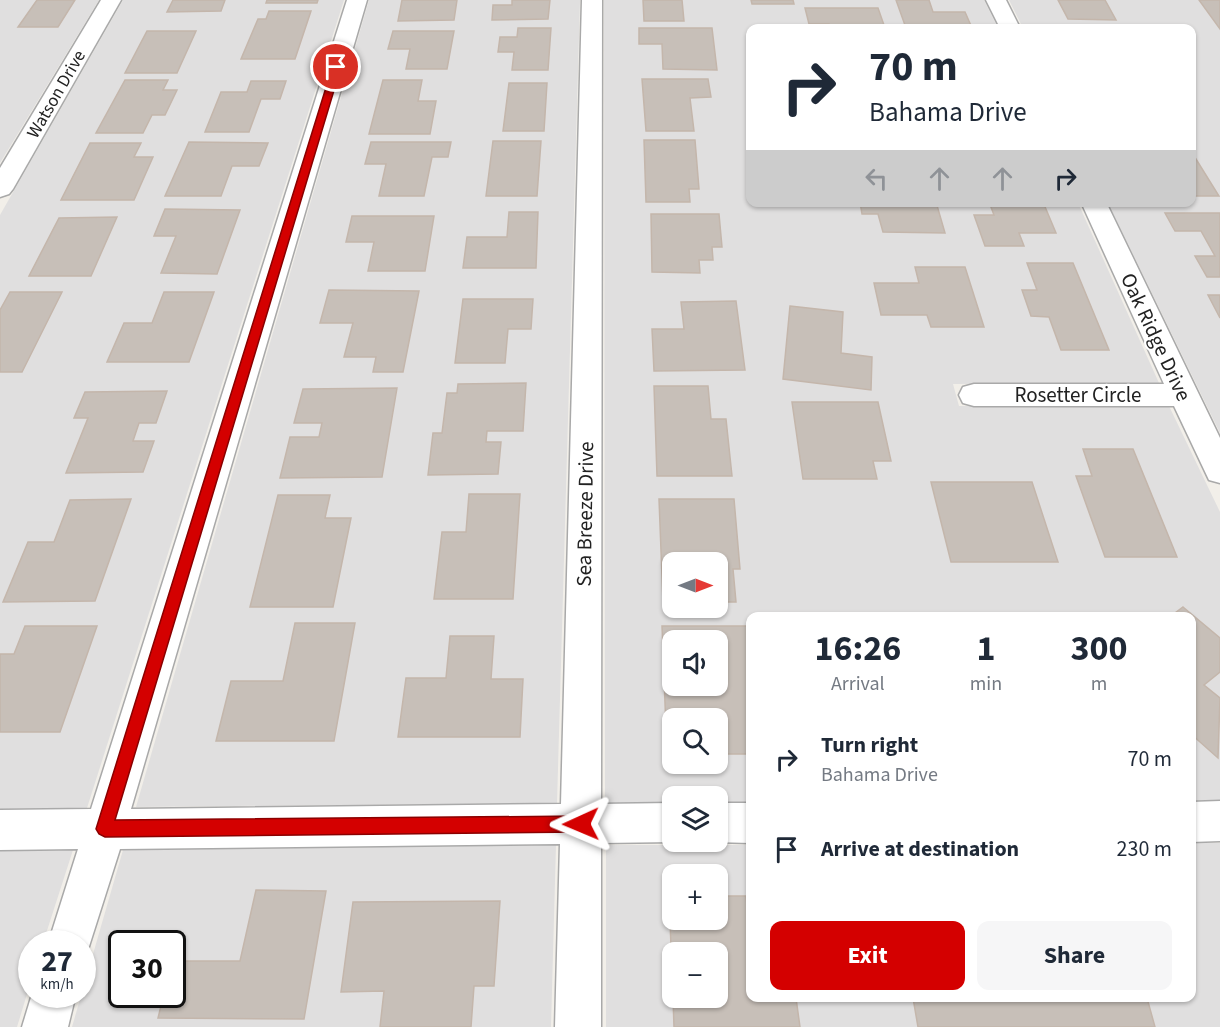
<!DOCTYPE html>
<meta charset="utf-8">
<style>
:root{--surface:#fff;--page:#f6f6f7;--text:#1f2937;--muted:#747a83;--accent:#d40000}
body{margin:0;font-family:"Source Sans 3",sans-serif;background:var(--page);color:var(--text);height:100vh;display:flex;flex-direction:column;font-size:22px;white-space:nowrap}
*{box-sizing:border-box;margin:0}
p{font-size:20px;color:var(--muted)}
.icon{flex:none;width:33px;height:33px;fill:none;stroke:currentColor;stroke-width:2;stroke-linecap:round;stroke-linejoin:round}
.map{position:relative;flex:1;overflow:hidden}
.drawer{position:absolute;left:746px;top:612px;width:450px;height:390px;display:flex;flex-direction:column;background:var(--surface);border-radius:12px;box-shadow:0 2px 4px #0004}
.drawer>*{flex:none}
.banner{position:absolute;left:746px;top:24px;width:450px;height:183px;border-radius:12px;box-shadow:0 2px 4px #0004;background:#fff;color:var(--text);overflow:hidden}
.needle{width:39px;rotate:90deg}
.fabs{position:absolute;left:662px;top:552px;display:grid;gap:12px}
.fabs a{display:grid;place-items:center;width:66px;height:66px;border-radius:12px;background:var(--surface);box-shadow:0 2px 4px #0004;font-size:30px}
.speed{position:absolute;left:18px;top:930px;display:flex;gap:12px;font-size:30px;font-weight:700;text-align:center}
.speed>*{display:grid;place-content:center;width:78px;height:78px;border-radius:50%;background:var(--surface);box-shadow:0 2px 4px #0004;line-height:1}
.speed small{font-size:15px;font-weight:400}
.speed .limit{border:3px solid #111;border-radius:9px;background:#fff;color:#111}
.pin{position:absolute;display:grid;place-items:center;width:51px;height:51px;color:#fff;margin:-26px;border:3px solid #fff;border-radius:50%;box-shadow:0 2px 6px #0007}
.me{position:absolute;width:66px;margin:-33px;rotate:269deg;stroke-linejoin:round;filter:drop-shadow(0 0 4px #0008)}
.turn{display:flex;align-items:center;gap:21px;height:126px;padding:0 24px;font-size:27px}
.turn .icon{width:78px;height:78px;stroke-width:2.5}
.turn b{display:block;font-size:42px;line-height:51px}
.lanes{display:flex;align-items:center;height:57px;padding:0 24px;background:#0003;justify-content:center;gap:30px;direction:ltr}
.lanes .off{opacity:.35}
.eta{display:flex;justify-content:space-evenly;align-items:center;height:102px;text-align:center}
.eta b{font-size:36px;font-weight:700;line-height:42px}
.cta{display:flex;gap:12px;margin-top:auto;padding:12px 24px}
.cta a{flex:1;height:69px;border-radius:12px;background:var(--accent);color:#fff;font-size:24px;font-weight:700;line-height:69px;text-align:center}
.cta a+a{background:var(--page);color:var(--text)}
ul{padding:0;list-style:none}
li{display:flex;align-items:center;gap:18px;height:90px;padding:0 24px}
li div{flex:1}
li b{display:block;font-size:22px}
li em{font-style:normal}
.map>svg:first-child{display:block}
.residential{fill:#e0dfdf;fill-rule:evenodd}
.building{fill:#c7bfb8;stroke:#c4b6ab;stroke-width:1.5;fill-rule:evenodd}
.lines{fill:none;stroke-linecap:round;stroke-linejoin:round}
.minor-casing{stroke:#a9a9a9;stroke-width:3}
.minor{fill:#fff;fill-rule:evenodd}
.route{fill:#d40000;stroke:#8a0000;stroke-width:1.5}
.labels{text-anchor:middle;stroke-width:4.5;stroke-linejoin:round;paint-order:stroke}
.far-street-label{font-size:18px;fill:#222;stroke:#fff}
.street-label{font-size:21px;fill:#222;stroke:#fff}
</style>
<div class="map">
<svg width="1220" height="1027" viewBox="0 0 1220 1027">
<rect width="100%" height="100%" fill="#f2efe9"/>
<g class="residential">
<path d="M0 0H99L0 163Z"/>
<path d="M123 0H344L87 808 0 809V215Z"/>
<path d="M369 0H580L557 803 136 807Z"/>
<path d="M604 0H984L998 28H750V202L1078 203 1159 383 953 384 959 406H1169L1220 512V800L1191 801V616H750V802H717V796H672V803H605ZM672 562H717V608H672ZM672 640H717V686H672ZM672 718H717V764H672Z"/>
<path d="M1009 0H1220V433L1108 203 1191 202V28H1023Z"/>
<path d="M1191 843H1220V1027H606V845H750V998H1191ZM672 874H717V920H672ZM672 952H717V998H672Z"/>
<path d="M556 845 551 1027H72L123 850ZM122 944H172V994H122Z"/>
<path d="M73 850 43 943 32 944 31 981 17 1027H0V851Z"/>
</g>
<g class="building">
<path d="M37 0H75L58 27H18Z"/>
<path d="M173 0H225L221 11 167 12Z"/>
<path d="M267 0H318L317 3H266Z"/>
<path d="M402 0H457L454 20 398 21Z"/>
<path d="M512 0H550L548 19 492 20 493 5H512Z"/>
<path d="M643 0H682L684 21H644Z"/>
<path d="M751 0H793L794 4H752Z"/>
<path d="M896 0H929L933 12H965L972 28H906Z"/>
<path d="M1058 0H1105L1116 20 1068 19Z"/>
<path d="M1199 0H1220V29Z"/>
<path d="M805 8H878L885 28H830L829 24H809Z"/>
<path d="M269 11H311L295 59H241L258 19H266Z"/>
<path d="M518 28H551L548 70H512L514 52H498L500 37H517Z"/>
<path d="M639 28H712L717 70 663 69 662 44H639Z"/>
<path d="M147 31H196L177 73H125Z"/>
<path d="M393 31H454L447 69H406L410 49H388Z"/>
<path d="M642 79H708L711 97 690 98 694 131H646Z"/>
<path d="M125 80H168L163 90H177L165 115H152L143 133H96Z"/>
<path d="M383 80H422L418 101H436L430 134H369Z"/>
<path d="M251 81H286L280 99H261L249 132H205L221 92H247Z"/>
<path d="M509 83H547L544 131H503Z"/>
<path d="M644 140H695L699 189H689L690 202H646Z"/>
<path d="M493 141H541L537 196H486Z"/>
<path d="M189 142 268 143 259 166H232L221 196H165Z"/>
<path d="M371 142H451L448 157H432L424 196H379L386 164H365Z"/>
<path d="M90 143H141L134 157H153L134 200H61Z"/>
<path d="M1191 151 1219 196H1191Z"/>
<path d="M860 202H936L945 233 883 232 878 214H862Z"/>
<path d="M989 202H1043L1056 233H1019L1024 246H985L974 215H994Z"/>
<path d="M165 209 240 210 217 274 161 273 176 236H154Z"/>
<path d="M509 212H538L536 268H463L467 237H507Z"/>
<path d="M1165 213H1220V277H1207L1195 256H1215L1201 231H1175Z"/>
<path d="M651 214H719L722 247H712L713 260H699L700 273 652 272Z"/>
<path d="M352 216H434L425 271H368L374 242H346Z"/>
<path d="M117 217 91 276H29L59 218Z"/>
<path d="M1027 263H1073L1109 350H1061L1049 317 1031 316 1022 290H1037Z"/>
<path d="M915 267H965L984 327H931L927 315H881L874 283H919Z"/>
<path d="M329 290 419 291 403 372H373L376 357H344L353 323H320Z"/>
<path d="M10 292H62L22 372H0V310Z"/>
<path d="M164 292H214L189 362H107L124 323H152Z"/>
<path d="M1208 295H1220V318Z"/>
<path d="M463 299H533L531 329H508L505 363H455Z"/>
<path d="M736 301 745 370 654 371 652 329H684L681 302Z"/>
<path d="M790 306 843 312 841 353 872 357 871 390 783 379Z"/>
<path d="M526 383 523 431H487L486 442H501L498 474 428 475 433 433H442L447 393H457L458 384Z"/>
<path d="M654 386H708L711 419H726L732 476H657Z"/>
<path d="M397 388 382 477 280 478 290 437H319L322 423H294L303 389Z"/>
<path d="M167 391 156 423H139L133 441H154L143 472 66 473 88 418H74L85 392Z"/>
<path d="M792 402H878L891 461H873L877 479H803Z"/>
<path d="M1083 449H1133L1177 557H1105L1076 476H1092Z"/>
<path d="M931 482H1032L1058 562H951Z"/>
<path d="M469 494H520L513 599H434L442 532H466Z"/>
<path d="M278 495H330L325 518H351L333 607H250Z"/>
<path d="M131 499 95 601 3 602 28 542H54L70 500Z"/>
<path d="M659 499H734L740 569H733L736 602H717V562H672V602H663Z"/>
<path d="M1183 607 1220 638V672L1204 685 1220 698 1218 758 1191 734V616H1171Z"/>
<path d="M295 623H355L334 741H216L231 681H283Z"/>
<path d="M25 626H97L60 732H0V654H14Z"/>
<path d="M662 626H750V754H717V718H672V754H667ZM672 640H717V686H672Z"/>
<path d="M450 636H494L491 679H523L520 737H398L406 678H446Z"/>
<path d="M256 890 326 891 304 1019 158 1018 164 994H172V961H240Z"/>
<path d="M669 896H672V920H717V896H746L750 932V998H796L800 1027H674L673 998H717V952H672V972Z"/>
<path d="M500 901 494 986H474L471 1027H380L384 991 341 992 353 902Z"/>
<path d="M913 998H1147L1155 1027H918Z"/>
</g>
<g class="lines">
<g class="minor-casing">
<g id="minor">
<path d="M101 0H121L13 189 9 194 0 197V168Z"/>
<path d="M347 0H367L131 809 561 804 582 0H602L601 804 672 803V842H675L601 843V1027H555L560 844 120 849 85 959 82 961V944H48L78 849 0 850V810L91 809Z"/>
<path d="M986 0H1006L1020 28H1000Z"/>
<path d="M1081 202H1106L1220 438V483L1209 480 1174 406H974L963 403 959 395 963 387 974 384H1164Z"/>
<path d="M1220 801V841L1191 842V802Z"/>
<path d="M717 803H750V843L714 842H717Z"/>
<path d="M32 994H76L68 1027H22Z"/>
</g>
</g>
<use href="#minor" class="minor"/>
</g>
<path class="route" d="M333 65 341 67 115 820 581 816 587 818 589 824 587 830 581 832 105 837 99 834 96 829Z"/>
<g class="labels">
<g class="far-street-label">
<text transform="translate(56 94) rotate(-60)" y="6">Watson Drive</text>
</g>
<g class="street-label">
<text transform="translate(1156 337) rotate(65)" y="7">Oak Ridge Drive</text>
<text x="1078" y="402">Rosetter Circle</text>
<text transform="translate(585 514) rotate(-89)" y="7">Sea Breeze Drive</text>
</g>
</g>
</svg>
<div class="fabs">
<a><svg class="needle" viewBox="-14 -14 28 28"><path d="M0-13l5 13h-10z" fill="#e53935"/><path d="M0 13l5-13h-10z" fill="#747a83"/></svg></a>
<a><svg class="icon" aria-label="sound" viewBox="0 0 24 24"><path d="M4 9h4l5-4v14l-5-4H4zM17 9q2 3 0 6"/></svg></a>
<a><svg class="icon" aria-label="search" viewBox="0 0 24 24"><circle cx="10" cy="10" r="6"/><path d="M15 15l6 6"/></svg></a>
<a><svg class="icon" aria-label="layers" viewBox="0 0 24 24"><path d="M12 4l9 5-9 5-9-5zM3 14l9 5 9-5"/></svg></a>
<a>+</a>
<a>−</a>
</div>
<div class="speed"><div>27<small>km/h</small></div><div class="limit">30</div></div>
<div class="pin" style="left:336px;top:67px;background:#d93025"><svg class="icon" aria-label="arrive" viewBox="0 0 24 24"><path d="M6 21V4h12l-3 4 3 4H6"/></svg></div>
<svg class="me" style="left:581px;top:824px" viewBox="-20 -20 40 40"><path d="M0-17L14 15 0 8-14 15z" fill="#d40000" stroke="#fff" stroke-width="4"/></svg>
<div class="banner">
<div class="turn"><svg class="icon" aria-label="right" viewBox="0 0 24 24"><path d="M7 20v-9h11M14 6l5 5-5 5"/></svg><div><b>70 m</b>Bahama Drive</div></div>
<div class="lanes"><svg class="icon off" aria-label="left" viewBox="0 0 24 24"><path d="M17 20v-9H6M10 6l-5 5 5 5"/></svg><svg class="icon off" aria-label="ahead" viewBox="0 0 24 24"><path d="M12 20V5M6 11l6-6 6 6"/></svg><svg class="icon off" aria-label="ahead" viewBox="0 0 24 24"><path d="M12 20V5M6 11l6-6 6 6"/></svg><svg class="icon" aria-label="right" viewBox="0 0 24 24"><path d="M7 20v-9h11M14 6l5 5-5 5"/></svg></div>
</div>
<section class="drawer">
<div class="eta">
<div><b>16:26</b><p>Arrival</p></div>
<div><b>1</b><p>min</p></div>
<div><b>300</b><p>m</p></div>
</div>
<ul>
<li><svg class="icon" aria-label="right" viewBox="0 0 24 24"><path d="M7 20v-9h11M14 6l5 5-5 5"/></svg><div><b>Turn right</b><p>Bahama Drive</p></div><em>70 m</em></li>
<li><svg class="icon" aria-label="arrive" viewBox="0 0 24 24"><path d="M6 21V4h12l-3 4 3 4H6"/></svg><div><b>Arrive at destination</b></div><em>230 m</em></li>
</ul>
<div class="cta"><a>Exit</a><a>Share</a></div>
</section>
</div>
